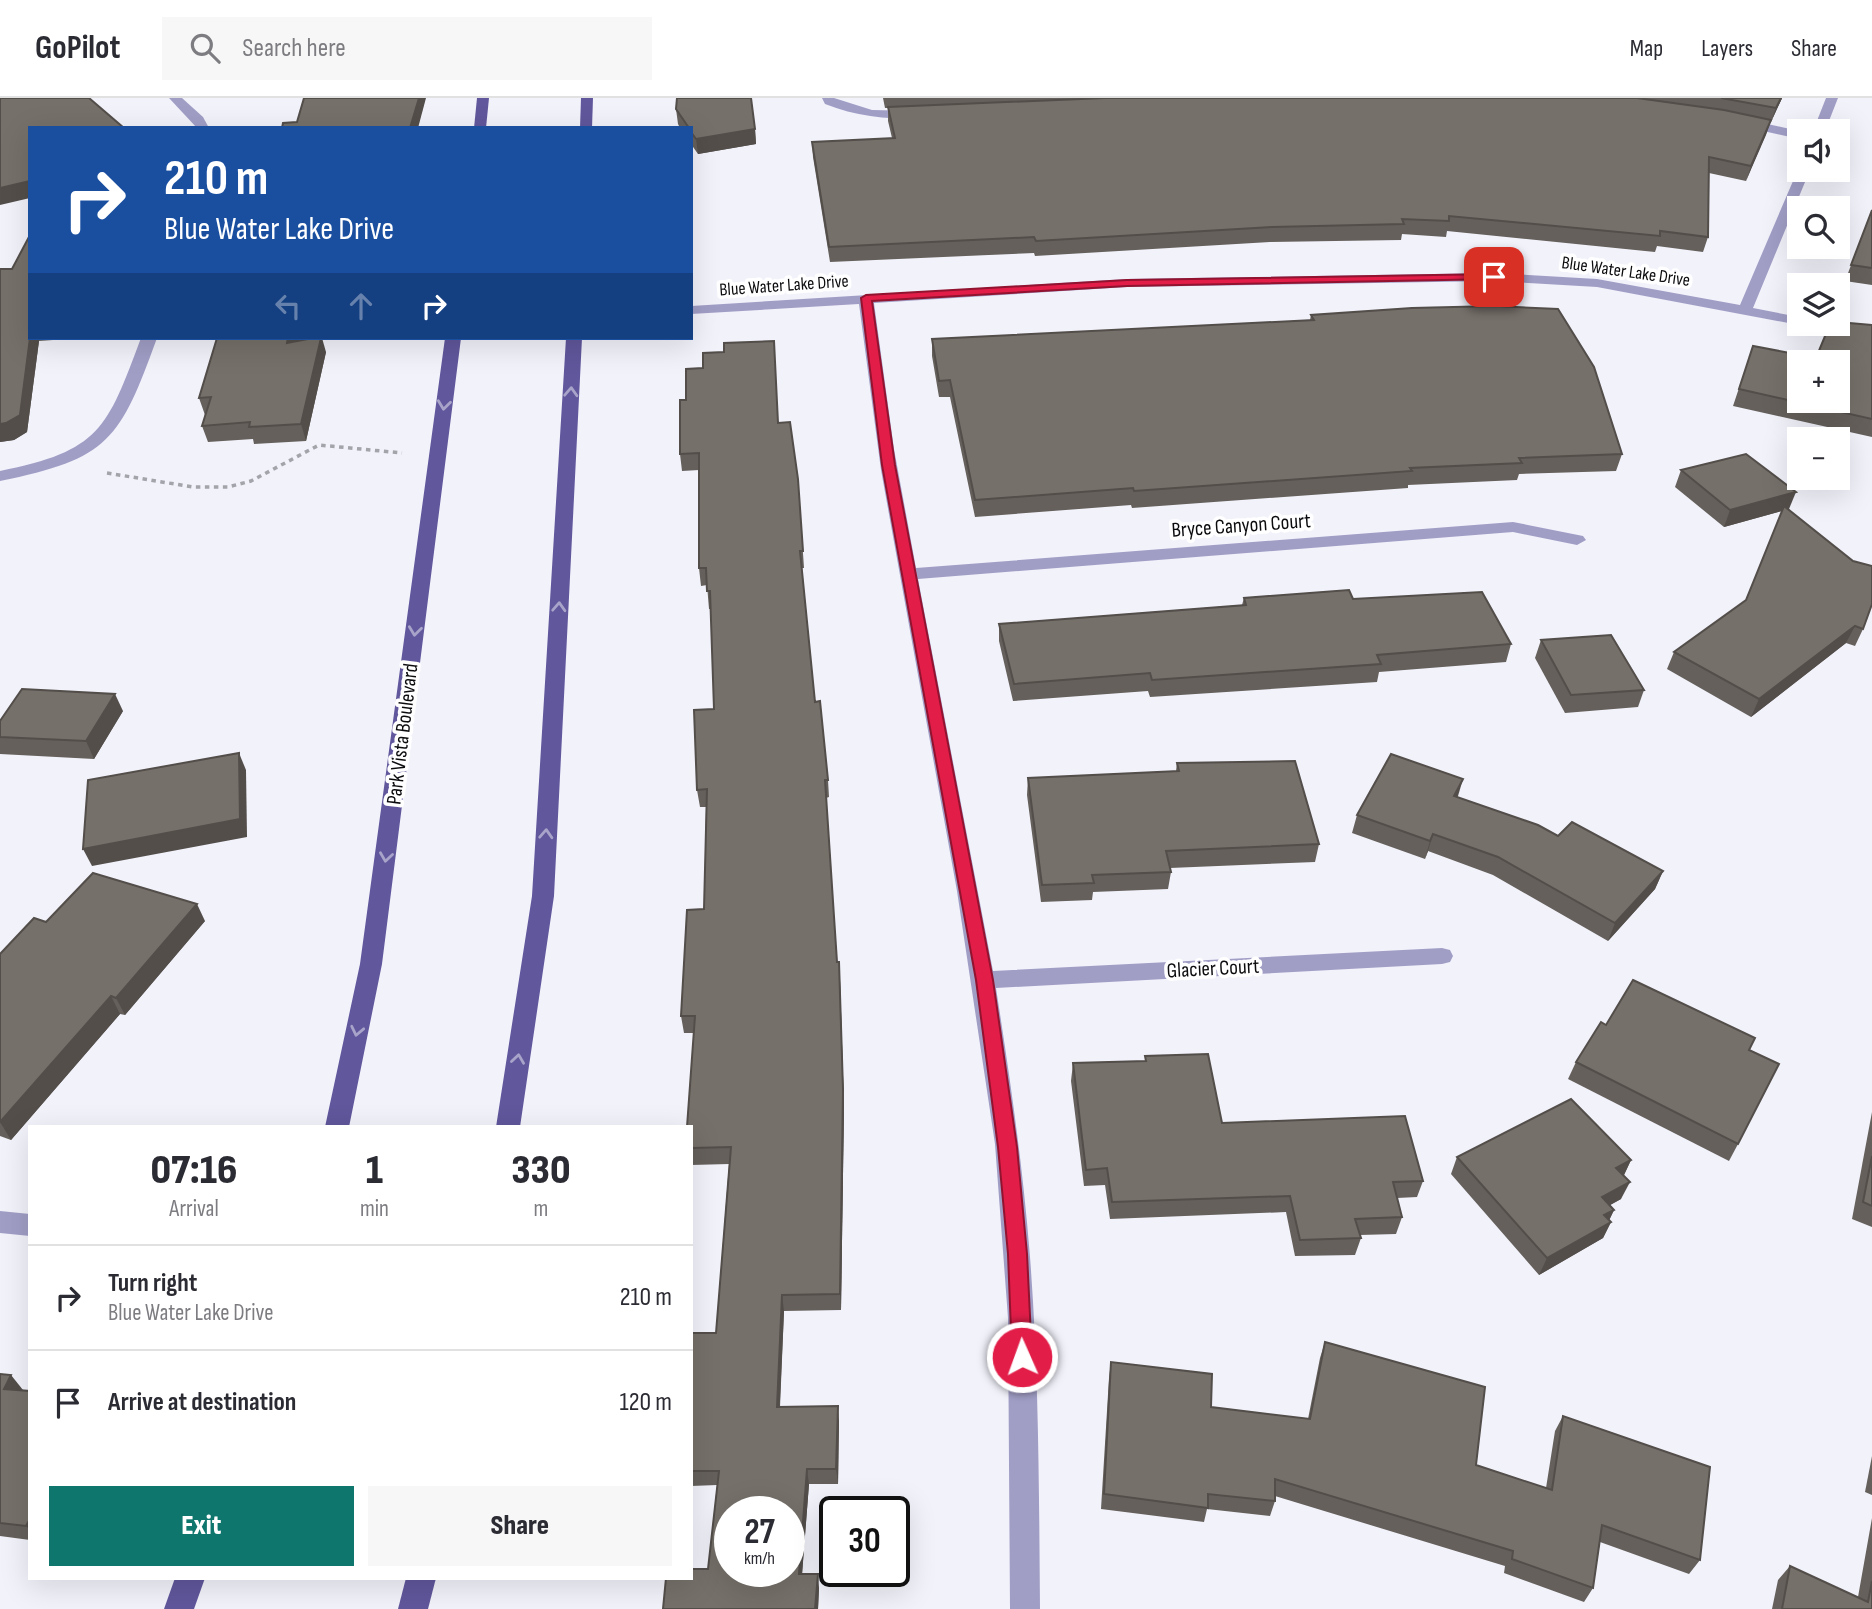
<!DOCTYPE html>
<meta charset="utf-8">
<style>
:root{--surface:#fff;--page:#f7f7f7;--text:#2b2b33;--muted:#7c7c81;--line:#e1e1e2;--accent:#0f766e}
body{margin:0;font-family:"Sofia Sans Condensed",sans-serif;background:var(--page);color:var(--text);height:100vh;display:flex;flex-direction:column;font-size:26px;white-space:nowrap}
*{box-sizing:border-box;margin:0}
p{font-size:23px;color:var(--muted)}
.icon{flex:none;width:38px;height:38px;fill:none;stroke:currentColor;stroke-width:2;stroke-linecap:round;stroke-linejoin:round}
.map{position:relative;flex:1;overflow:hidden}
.sheet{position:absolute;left:28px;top:1027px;width:665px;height:455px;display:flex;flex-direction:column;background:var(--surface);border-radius:0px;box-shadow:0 7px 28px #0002}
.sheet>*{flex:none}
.guide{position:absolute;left:28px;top:28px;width:665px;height:214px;border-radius:0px;box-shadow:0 7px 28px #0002;background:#1a4fa0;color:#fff;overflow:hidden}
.tools{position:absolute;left:1787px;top:21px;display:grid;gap:14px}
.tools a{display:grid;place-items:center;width:63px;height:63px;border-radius:0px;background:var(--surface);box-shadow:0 7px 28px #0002;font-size:35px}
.speed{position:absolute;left:714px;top:1398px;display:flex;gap:14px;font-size:35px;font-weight:700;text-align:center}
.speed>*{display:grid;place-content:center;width:91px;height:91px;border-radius:50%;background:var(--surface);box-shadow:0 7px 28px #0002;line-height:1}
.speed small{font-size:18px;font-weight:400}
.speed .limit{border:4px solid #111;border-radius:10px;background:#fff;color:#111}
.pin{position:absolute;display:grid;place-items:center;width:60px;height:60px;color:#fff;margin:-30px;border-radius:14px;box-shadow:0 4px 10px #0006}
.me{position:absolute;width:77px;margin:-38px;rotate:358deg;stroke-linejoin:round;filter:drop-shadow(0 0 5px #0008)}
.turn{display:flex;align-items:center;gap:24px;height:147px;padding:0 21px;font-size:32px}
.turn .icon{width:91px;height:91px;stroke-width:2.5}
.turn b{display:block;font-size:49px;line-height:60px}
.lanes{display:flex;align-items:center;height:66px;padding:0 21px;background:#0003;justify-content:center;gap:35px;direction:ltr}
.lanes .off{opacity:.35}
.eta{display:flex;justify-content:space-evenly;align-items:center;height:119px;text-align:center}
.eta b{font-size:42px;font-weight:800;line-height:49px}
.primary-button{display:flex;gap:14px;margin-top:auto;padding:14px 21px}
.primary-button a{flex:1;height:80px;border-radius:0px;background:var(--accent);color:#fff;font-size:28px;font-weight:800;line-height:80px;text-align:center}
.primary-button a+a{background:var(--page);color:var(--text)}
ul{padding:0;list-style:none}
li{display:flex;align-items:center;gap:21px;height:105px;padding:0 21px;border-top:2px solid var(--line)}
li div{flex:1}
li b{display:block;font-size:26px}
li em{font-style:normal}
header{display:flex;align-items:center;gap:42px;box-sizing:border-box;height:98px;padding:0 35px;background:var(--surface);border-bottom:2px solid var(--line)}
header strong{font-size:33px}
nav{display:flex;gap:38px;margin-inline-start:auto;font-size:24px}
.search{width:490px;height:63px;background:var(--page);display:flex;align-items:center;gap:18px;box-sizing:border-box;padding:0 24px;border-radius:0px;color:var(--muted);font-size:26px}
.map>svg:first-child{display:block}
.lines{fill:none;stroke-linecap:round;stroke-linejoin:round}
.path{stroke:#a3a3aa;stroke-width:3.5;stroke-dasharray:4.5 4.5;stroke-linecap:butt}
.minor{fill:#a19ec6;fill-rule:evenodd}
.major{fill:#60579c;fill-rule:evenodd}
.wall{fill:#65605b}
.shaded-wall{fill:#534e4a}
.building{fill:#76706a;stroke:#534e4a;stroke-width:2;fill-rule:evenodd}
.oneway{stroke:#a8a3c9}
.route{fill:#e11d48;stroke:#92132f;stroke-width:2}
.labels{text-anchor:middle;stroke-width:7;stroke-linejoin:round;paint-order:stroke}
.far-street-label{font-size:18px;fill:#0c0c0f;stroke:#fff}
.street-label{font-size:21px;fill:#0c0c0f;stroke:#fff}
</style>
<header>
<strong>GoPilot</strong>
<div class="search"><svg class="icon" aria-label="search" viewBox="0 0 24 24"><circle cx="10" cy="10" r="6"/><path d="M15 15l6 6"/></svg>Search here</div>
<nav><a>Map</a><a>Layers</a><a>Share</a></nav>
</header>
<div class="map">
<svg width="1872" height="1511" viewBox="0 0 1872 1511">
<rect width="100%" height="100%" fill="#f2f2fb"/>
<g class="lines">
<path class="path" d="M107 375 193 389H228L251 383 319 347 402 355"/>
<g class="minor">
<path d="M169 0H182L203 19 209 30H197Z"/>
<path d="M822 0H834L872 12 917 13 923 17 917 21C885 21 855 18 825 6Z"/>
<path d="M1826 0H1838L1825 33H1813Z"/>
<path d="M1740 20 1799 33V41L1736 27 1734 24Z"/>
<path d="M1799 69V72H1810L1753 210 1799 219V226H1805L1799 227 1597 189 1494 183 1127 189 874 205 894 351 916 470 1513 424 1583 438 1586 442 1577 447 1513 434 918 481 993 873 1442 850 1450 852 1453 858 1450 864 1442 866 996 890C1010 980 1023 1069 1030 1159 1039 1276 1039 1394 1040 1511H1010L1008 1220 995 1046 957 793 881 372 859 206 691 216V208L1127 181 1494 175 1597 181 1740 207Z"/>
<path d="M1807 226H1836L1872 232V242L1814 230Z"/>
<path d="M141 240H157C120 342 109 361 0 383V373C100 353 107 331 141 240Z"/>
<path d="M0 1113 30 1116V1138L0 1135Z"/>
</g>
<g class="major">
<path d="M477 0H489L486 30H474Z"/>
<path d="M581 0H593L592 30H580Z"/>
<path d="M445 240H461L382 866 349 1029H325L360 866Z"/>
<path d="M566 240H582L554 798 520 1029H496L532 798Z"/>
<path d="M175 1480H205L194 1511H164Z"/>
<path d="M406 1480H436L428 1511H398Z"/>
</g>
</g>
<g class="wall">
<path d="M883 0H1782L1771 24H1770L1746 83 1709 75 1708 139 1703 154 1657 148 1655 154 1447 133 1446 139 1402 136 1401 142 1270 144 1035 158 1034 155 830 164 813 59 812 44 892 40 888 23V10H885Z"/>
<path d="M676 11 755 31 756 46 698 56 691 46V30H680L678 26Z"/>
<path d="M1872 112V187L1845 183Z"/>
<path d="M0 171H12L30 240H67V241L39 243 27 334 14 342 0 344Z"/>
<path d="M1311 217 1622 356 1616 373 1519 376 1517 382 1408 387V390L1132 410 1131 407 975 419 950 299H939L932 258V241L1310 222Z"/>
<path d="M1872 227V339L1733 308 1753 248 1816 260Z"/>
<path d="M297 243 326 254 306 343 254 346 253 341 208 344 202 328 205 317 199 300Z"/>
<path d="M703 270 778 325 798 381 804 470H802L815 604 828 682 829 699 826 700 837 864 840 882 844 1009 841 1212 784 1213 780 1309 839 1323 838 1386H809L802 1476 819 1490 818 1511H663L708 1471 717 1387 691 1388V1235H716L729 1066 691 1067 694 935H684L681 918 704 811 706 709H700L697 692 714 611 711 511H709L707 487 701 488 699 470V372L682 373 680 356 686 302Z"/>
<path d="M1681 372 1789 411 1863 531 1855 548 1846 545 1751 619 1667 571 1674 554 1746 503 1782 413 1724 429 1675 389Z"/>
<path d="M1244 500 1353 501 1511 546 1506 564 1379 574 1377 584 1150 599 1148 593 1013 603 999 543V526L1242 507Z"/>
<path d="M1541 542 1644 592 1638 609 1565 615 1535 560Z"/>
<path d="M123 613 94 661 0 656V623Z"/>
<path d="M1177 665 1319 746 1315 764 1170 770 1171 774 1168 791 1093 794 1092 802 1041 804 1027 697 1028 680 1176 673Z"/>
<path d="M1457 699 1558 738 1663 773 1655 791 1608 843 1493 777 1428 753 1425 761 1352 735 1357 717Z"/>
<path d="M205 823 125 917 120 916 11 1042 0 1038V856L46 824Z"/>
<path d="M1606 927 1749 952 1738 1046 1729 1063 1568 981 1576 964Z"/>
<path d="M1145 958 1222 1025 1423 1083 1417 1099 1397 1100 1402 1119 1396 1136 1360 1137 1361 1140 1355 1157 1295 1158 1286 1114 1110 1121 1105 1087 1084 1088 1071 983 1073 965 1145 963Z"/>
<path d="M1872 1014V1129L1852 1121Z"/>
<path d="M1457 1059 1631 1062 1624 1077 1621 1101 1610 1107 1614 1112 1609 1122 1611 1124 1603 1140 1539 1177 1451 1076Z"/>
<path d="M1325 1244 1476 1367 1546 1390 1555 1333 1563 1318 1700 1462 1689 1476 1600 1444 1593 1490 1584 1504 1504 1475 1505 1468 1275 1398V1403L1270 1418 1207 1411 1204 1424 1101 1411 1109 1280 1111 1264 1211 1309 1308 1321 1320 1260Z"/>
<path d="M0 1276 23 1293H30V1442L0 1438Z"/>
<path d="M1872 1358V1397L1865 1394Z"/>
<path d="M1872 1420V1511H1772L1778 1482 1790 1468 1858 1499Z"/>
</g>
<g class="shaded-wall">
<path d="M419 0H426L418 30H410Z"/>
<path d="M1781 0H1782L1771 24 1776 10Z"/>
<path d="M1771 22 1766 37 1746 83 1751 68Z"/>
<path d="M755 31 756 46 698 56 696 41Z"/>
<path d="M30 83V100L0 107V90Z"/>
<path d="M30 240H38L39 243 27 334 14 342 0 344V326Z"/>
<path d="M288 240H298L292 261 287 245Z"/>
<path d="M321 240H322L326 254 306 343 301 326Z"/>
<path d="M1796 394 1789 411 1724 429 1730 412Z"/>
<path d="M1855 528 1846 545 1751 619 1759 601Z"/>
<path d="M115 596 123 613 94 661 86 643Z"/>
<path d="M239 655 246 672 247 739 92 768 83 751Z"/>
<path d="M1463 681 1458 698 1449 715 1454 698Z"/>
<path d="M1433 736 1428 753 1425 761 1430 743Z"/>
<path d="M1663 773 1655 791 1608 843 1615 825Z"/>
<path d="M197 806 205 823 125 917 116 900Z"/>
<path d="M840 882 844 1009 841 1212 840 1196Z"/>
<path d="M111 898 120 916 11 1042 0 1024Z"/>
<path d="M1631 1062 1623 1079 1616 1070Z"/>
<path d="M1630 1084 1621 1101 1594 1116 1602 1099Z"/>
<path d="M1614 1112 1607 1127 1611 1124 1603 1140 1539 1177 1547 1160 1604 1117Z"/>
<path d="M782 1197 784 1213 779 1324 777 1309Z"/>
<path d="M11 1277 23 1292 4 1291Z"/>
<path d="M838 1308 839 1323 838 1386 836 1371Z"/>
<path d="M807 1371 809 1386 801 1490 799 1476Z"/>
<path d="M30 1421V1432L26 1428Z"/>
<path d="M818 1476 819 1490 818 1511H815Z"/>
</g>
<g class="building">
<path d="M0 0H89L124 30H30V83L0 90Z"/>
<path d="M304 0H419L410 30H282L283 25 297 24Z"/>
<path d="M677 0H751L755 31 696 41 691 34V30H689L676 11Z"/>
<path d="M1105 0H1637L1724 12 1771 22 1751 68 1709 59 1708 139 1660 133V138L1449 118V123L1402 121 1404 126 1272 129 1036 143 1034 139 829 149 812 44 895 40 888 9Z"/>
<path d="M1721 0H1781L1776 10Z"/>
<path d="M1872 112V170L1851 167Z"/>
<path d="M30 137V240L20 317 6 325 0 326V171H12Z"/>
<path d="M1495 208 1558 211 1594 269 1622 356 1519 360 1522 365 1410 370 1412 373 1134 393 1133 390 975 402 950 282 939 283 932 241 1314 222 1311 217 1412 210Z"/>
<path d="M1838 224 1872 227V321L1739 291 1753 248 1816 260 1830 226H1838ZM1799 264H1838V303H1799Z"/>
<path d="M217 240H288L287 245 313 240H321L301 326 249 329 250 324 202 328 211 299 199 300Z"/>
<path d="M774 243 778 325 790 324 798 381 803 453H800L815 604 820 603 828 682H825L837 864H839L843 992 840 1196 782 1197 777 1309 838 1308 836 1371H807L799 1476H818L815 1511H663L666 1480H691V1471H708L719 1373H691V1235H716L731 1049 691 1050V1029H687L695 918H681L687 812 704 811 707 691 697 692 694 612 714 611 710 493H707L706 470H699V355L680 356V302H686V271L703 270V255L724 254V245ZM730 1414H789V1474H730Z"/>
<path d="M1746 356 1796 394 1730 412 1681 372Z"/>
<path d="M1784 408 1853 463 1872 468V506L1863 531 1855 528 1759 601 1674 554 1746 502Z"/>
<path d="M1349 492 1353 501 1482 494 1511 546 1377 557 1381 566 1152 582 1150 575 1014 586 999 526 1246 507 1244 500Z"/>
<path d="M1611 537 1644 592 1571 597 1541 542Z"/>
<path d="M22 591 115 596 86 643 0 639V623Z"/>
<path d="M239 655 240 721 83 751 88 682Z"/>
<path d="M1391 656 1463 681 1454 698 1538 727 1558 738 1572 724 1663 773 1615 825 1498 759 1433 736 1430 743 1357 717Z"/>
<path d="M1295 663 1319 746 1166 753 1171 774 1092 777 1094 785 1042 787 1028 680 1179 673 1177 665Z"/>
<path d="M93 775 197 806 116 900 111 898 0 1024V856L34 820 46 824Z"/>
<path d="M1633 882 1755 940 1749 952 1779 966 1738 1046 1576 964 1601 924 1606 927Z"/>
<path d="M1208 956 1222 1025 1405 1018 1423 1083 1393 1084 1402 1119 1355 1121 1361 1140 1300 1142 1290 1098 1112 1104 1107 1070 1086 1072 1073 965 1146 963 1145 958Z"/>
<path d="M1571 1001 1631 1062 1616 1070 1630 1084 1602 1099 1614 1112 1604 1117 1611 1124 1547 1160 1457 1059Z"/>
<path d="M1872 1058V1108L1863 1104Z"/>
<path d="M1325 1244 1485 1289 1476 1367 1552 1392 1563 1318 1710 1369 1700 1462 1602 1427 1593 1490 1512 1461 1513 1453 1275 1381V1403L1208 1396V1410L1104 1396 1111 1264 1212 1276 1211 1309 1310 1321Z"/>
<path d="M0 1276 11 1277 4 1291 30 1293V1421L26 1428 0 1425Z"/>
<path d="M1790 1468 1868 1504 1872 1483V1511H1782Z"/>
</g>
<defs><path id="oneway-chevron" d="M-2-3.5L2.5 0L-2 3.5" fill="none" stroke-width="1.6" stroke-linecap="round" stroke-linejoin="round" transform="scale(1.75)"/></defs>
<g class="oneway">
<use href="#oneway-chevron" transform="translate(571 294) rotate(-87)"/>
<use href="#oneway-chevron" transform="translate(444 307) rotate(97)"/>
<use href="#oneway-chevron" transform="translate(559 509) rotate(-87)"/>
<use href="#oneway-chevron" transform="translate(415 533) rotate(97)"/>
<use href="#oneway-chevron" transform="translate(546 736) rotate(-87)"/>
<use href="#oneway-chevron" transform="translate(386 759) rotate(98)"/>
<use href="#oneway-chevron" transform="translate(357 933) rotate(102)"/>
<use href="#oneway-chevron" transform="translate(518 961) rotate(-82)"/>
</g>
<path class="route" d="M1494 176 1497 177V181L1127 188 872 203 895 367 993 882 1017 1049 1027 1156 1032 1259 1029 1266 1022 1268 1015 1266 1012 1259 1008 1156 998 1049 976 882 882 367 861 200 866 197 1127 182Z"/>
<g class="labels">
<g class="far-street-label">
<text transform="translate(1626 173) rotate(8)" y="6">Blue Water Lake Drive</text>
<text transform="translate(784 187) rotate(-4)" y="6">Blue Water Lake Drive</text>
</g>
<g class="street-label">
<text transform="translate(1241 427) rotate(-4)" y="7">Bryce Canyon Court</text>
<text transform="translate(402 636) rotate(-83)" y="7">Park Vista Boulevard</text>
<text transform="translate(1213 870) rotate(-3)" y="7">Glacier Court</text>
</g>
</g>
</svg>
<div class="tools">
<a><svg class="icon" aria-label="sound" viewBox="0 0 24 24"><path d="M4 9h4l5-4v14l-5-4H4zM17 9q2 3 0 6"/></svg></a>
<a><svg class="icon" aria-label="search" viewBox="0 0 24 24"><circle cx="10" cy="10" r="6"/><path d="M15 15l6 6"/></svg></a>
<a><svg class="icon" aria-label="layers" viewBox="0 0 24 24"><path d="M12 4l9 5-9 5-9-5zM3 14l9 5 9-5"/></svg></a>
<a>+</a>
<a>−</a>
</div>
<div class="speed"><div>27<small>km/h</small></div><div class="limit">30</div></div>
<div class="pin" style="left:1494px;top:179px;background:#d93025"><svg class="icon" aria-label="arrive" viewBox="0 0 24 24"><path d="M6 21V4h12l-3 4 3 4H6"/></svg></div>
<svg class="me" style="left:1022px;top:1259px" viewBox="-20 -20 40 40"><circle r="17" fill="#e11d48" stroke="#fff" stroke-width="3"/><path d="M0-11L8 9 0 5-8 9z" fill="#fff"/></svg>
<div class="guide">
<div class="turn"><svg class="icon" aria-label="right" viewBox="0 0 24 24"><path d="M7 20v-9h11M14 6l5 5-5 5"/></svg><div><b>210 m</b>Blue Water Lake Drive</div></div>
<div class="lanes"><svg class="icon off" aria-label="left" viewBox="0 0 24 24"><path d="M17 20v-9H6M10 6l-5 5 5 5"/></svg><svg class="icon off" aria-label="ahead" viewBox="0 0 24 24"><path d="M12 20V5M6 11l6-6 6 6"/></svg><svg class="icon" aria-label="right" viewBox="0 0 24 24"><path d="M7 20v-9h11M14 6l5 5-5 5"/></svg></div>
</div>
<section class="sheet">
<div class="eta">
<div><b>07:16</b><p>Arrival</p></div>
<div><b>1</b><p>min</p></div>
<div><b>330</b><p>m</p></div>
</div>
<ul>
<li><svg class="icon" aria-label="right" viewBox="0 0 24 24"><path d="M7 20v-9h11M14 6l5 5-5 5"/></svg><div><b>Turn right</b><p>Blue Water Lake Drive</p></div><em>210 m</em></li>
<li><svg class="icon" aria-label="arrive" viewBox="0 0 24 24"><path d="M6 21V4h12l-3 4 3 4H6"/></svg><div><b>Arrive at destination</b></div><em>120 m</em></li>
</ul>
<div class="primary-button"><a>Exit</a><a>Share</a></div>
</section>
</div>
